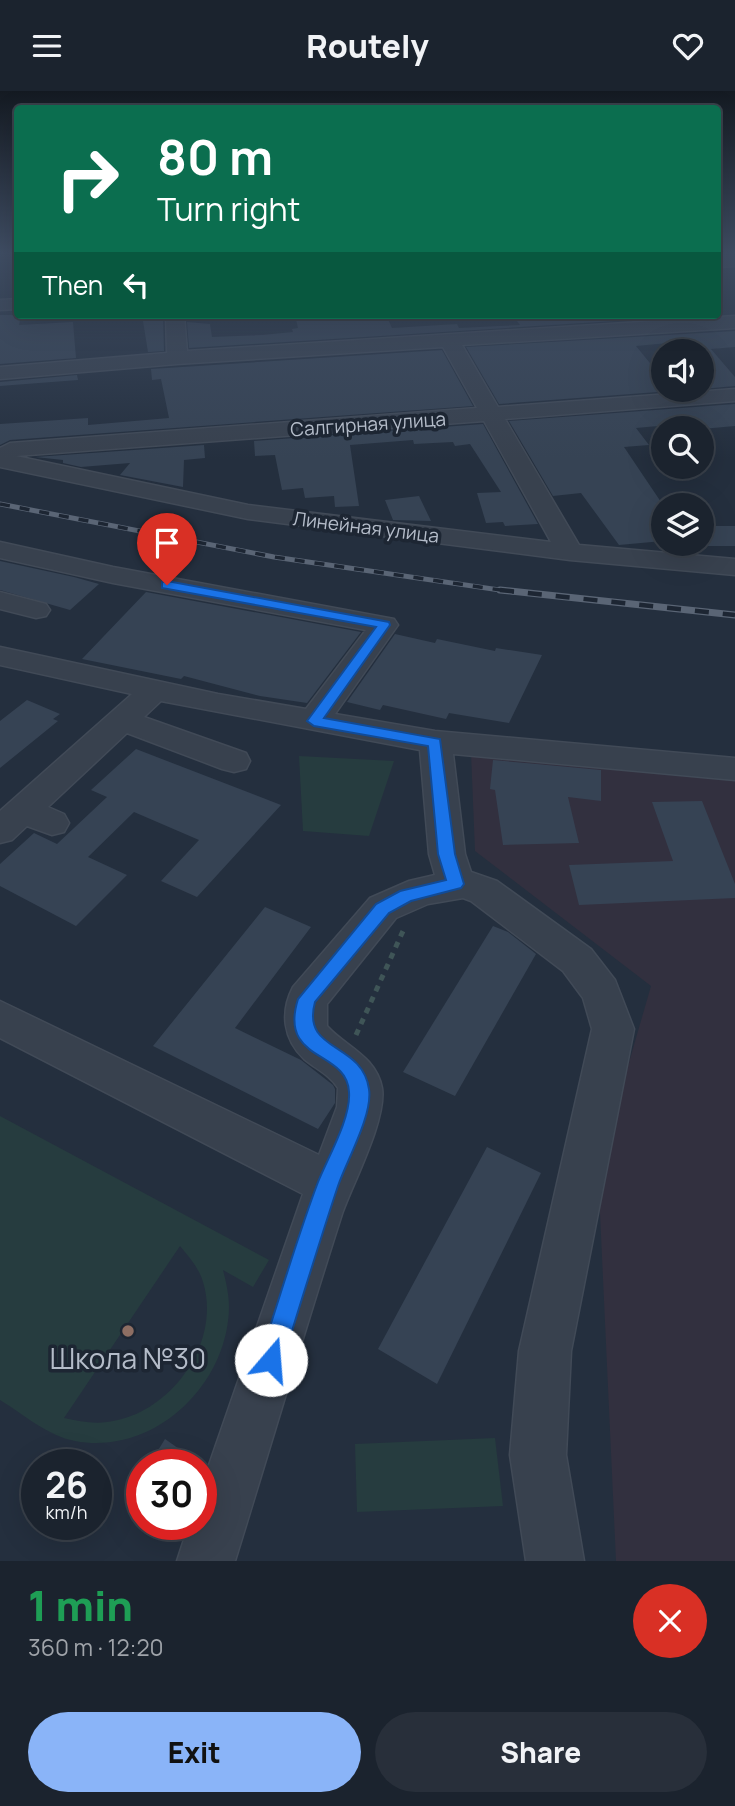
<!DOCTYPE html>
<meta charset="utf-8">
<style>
:root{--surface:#1b232e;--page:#282f3a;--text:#f1f3f6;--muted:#a0a4aa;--line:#39404a;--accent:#8ab4f8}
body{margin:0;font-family:Manrope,sans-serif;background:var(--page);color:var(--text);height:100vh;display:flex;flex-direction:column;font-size:26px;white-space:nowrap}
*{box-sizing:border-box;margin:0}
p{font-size:23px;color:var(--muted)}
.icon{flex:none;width:38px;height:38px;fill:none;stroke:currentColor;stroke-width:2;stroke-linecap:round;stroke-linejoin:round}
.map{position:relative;height:1470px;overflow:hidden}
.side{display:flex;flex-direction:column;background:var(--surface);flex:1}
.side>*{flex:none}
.banner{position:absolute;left:14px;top:14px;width:707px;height:214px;border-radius:7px;box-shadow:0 7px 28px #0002,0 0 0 2px var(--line);background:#0b6e4f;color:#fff;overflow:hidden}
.controls{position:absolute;left:651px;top:248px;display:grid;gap:14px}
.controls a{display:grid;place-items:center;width:63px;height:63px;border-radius:50%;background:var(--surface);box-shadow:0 7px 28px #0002,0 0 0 2px var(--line);font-size:35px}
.speed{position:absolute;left:21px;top:1358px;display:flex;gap:14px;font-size:35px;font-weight:700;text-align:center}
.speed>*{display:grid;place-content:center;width:91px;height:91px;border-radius:50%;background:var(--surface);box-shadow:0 7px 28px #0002,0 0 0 2px var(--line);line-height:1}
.speed small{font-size:18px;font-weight:400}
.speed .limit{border:10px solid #d22;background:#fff;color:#111}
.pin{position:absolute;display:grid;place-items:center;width:60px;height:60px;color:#fff;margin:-72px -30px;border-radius:50% 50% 50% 0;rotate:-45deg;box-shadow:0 0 7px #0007}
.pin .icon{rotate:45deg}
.me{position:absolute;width:77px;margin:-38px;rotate:18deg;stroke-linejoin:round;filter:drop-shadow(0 0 5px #0008)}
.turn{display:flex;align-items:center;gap:24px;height:147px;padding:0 28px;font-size:32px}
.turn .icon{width:91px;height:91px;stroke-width:2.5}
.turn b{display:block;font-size:49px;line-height:60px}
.then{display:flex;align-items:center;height:66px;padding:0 28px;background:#0003;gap:14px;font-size:26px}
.round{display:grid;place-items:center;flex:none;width:74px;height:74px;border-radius:37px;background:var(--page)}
.head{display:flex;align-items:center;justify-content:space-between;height:119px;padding:0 28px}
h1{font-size:42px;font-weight:800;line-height:52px;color:#1e9e55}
.primary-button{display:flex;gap:14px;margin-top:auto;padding:14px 28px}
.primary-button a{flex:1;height:80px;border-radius:42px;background:var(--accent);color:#111;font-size:28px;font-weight:800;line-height:80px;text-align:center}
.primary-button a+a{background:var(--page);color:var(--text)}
header{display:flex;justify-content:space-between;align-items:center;height:91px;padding:0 28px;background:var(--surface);font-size:32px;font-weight:800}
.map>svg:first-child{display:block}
.medical{fill:#32303f}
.green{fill:#263c3f;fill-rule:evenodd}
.building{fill:#364354}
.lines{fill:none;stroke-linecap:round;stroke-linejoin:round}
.minor-casing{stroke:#414a57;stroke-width:3}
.path{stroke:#3f5557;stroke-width:5;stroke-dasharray:6 6;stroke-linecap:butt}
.minor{fill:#38414e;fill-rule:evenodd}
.rail-far1-casing{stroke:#5a6575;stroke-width:5}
.rail-casing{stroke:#5a6575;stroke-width:7}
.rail-far1{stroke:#1d2633;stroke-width:3.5;stroke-dasharray:10;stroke-linecap:butt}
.rail{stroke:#1d2633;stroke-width:4.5;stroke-dasharray:14;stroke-linecap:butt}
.route{fill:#1a73e8;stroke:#114b97;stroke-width:2}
.education-dot{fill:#8d6e63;stroke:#1d2633;stroke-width:2.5}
.labels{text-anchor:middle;stroke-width:7;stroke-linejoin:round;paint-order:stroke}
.far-street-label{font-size:19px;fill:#b4bcc9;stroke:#1d2633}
.near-poi-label{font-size:28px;fill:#b4bcc9;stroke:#1d2633}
</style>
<header><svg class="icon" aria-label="menu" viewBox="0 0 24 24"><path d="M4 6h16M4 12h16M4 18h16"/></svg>Routely<svg class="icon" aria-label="heart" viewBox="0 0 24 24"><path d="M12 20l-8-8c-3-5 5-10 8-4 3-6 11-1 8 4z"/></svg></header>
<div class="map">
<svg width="735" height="1470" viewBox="0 0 735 1470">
<rect width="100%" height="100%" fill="#242f3e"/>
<path class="medical" d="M471 662 735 685V1470H616L598 1079 651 895 475 760Z"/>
<g class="green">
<path d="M299 665 394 670 369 745 303 740Z"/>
<path d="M0 1025 269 1169 253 1196 223 1179C226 1191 229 1203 229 1216 228 1294 154 1365 75 1350 48 1345 23 1323 0 1309ZM180 1155C189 1166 199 1177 203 1191 222 1252 170 1324 107 1331 92 1333 79 1330 64 1327Z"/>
<path d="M495 1347 503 1415 357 1421 355 1353Z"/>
</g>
<g class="building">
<path d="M0 224H21L19 234 73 231 76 267 0 273Z"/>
<path d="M142 224H163L164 260 148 261Z"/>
<path d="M295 224H386L392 237 457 233 459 237 520 234 517 230 533 229 530 224H709L189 257 187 231 210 233 212 246 262 244 293 241 292 238 298 237Z"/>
<path d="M735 240V256L711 258 735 286V295L702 298V259L698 260 690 250 636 255 663 288V299H684L499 313 466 256Z"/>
<path d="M442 259 473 315 10 349 0 354V333L88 327V334L169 327 161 288 152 289 151 278Z"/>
<path d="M77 284 78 289 0 295V291Z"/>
<path d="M735 313V335L702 338V331L636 337 649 354 624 356 663 414V450L619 454 581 402 553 405 509 330Z"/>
<path d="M483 333 538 433 505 435 503 431 486 432 477 402 501 401 470 353 455 355 453 351 414 353 413 349 350 354 359 415 335 416 334 405 305 407 303 397 282 399 275 364 255 365 254 350Z"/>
<path d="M204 354 205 367 184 369 183 396 120 384 130 372 81 376 63 372V369L35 366Z"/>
<path d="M419 405 431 430 393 429 385 409Z"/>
<path d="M702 435H735V455H706Z"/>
<path d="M0 470 74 486 99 493 70 519 0 499Z"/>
<path d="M146 501 361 541 307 612 260 605 184 585 181 588 82 568Z"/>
<path d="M395 543 435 552 437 548 495 560 496 557 542 564 509 632 449 622 446 628 383 614 380 619 347 611Z"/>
<path d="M27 609 60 623 53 628 58 630 0 677V630Z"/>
<path d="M136 658 281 714 197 806 161 790 199 749 134 721 88 766 127 784 76 835 0 795V773L34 742 57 753 107 706 91 699Z"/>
<path d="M493 669 601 679V710L568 706 579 752 503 754 495 699 490 698Z"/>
<path d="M702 710 735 793V807L579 814 569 774 673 770 652 711Z"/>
<path d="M265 816 311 836 235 937 301 969 333 994 335 998V1012L318 1038 153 955Z"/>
<path d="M493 835 508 841 536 863 455 1005 403 981Z"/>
<path d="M487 1056 541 1082 437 1293 378 1258Z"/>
<path d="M165 1348 202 1374H149Z"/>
</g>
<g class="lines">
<g class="minor-casing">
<g id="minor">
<path d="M735 165V175L718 176V166Z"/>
<path d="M18 208V218L0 219V209Z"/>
<path d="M166 224H184L187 260 735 225V237L462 254 498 316 735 298V310L505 328 579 454 735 468V484L570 469 248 428 0 376V357L10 352 477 317 443 256 177 273 0 288V276L167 262ZM484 330 551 451 248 414 16 365Z"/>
<path d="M0 451 113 476 394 528 398 534 335 623 435 640 735 667V689L453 663 465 763 471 781 497 790 591 858 615 889 634 938 571 1260 566 1364 584 1470H526L510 1364 519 1260 592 938 583 907 563 880 471 810 463 807 428 813 396 827 327 913V935C346 956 376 965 382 997 387 1028 353 1092 342 1123 305 1238 271 1354 235 1470H177L189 1433H201V1397L303 1103 0 947V910L319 1064 337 1016 338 997C330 984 316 978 304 968 283 948 280 921 293 896L370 807 409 790 435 784 429 763 420 659 161 610 144 626 246 662 250 670 246 678 234 681 222 678 127 642 48 716 64 723 69 732 64 741 52 744 27 735 12 749 0 752V720L132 603 0 574V556L218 603 306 618 366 539 113 492 0 467Z"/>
<path d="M0 501 46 513 50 519 46 525 36 527 0 518Z"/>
</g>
</g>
<path class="path" d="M356 944 403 840"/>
<use href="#minor" class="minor"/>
<g class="rail-far1-casing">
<path id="rail-far1" d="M0 413 274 466 514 501"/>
</g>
<g class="rail-casing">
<path id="rail" d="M500 499 735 524"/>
</g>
<use href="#rail-far1" class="rail-far1"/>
<use href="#rail" class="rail"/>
</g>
<linearGradient id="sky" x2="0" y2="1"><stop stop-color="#141a22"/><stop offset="0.44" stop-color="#3f4d63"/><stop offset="1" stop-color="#3f4d63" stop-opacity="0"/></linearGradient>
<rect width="735" height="368" fill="url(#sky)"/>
<path class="route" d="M167 490 389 531 390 534 324 627 440 648 455 763 464 793 461 797 411 810 389 822 315 911C301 962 362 950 369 998 373 1024 347 1069 338 1095 319 1152 301 1211 283 1269L280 1277 271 1280 263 1277 259 1269C279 1210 296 1149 318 1091 328 1066 351 1027 349 1001 347 958 278 972 298 908L376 813 400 800 446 789 438 763 428 655 314 635 307 630 376 536 162 497V491Z"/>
<circle class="education-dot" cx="128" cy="1240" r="7"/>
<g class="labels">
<g class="far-street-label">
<text transform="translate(368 333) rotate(-4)" y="7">Салгирная улица</text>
<text transform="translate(366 436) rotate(7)" y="7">Линейная улица</text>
</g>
<g class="near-poi-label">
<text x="128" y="1278">Школа №30</text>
</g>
</g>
</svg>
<div class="controls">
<a><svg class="icon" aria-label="sound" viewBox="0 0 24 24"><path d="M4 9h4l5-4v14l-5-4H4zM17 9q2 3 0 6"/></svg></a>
<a><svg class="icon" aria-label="search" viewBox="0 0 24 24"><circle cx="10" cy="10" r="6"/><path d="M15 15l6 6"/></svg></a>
<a><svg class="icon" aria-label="layers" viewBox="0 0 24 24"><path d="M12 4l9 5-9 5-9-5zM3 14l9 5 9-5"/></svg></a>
</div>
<div class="speed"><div>26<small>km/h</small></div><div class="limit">30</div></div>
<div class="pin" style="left:167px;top:494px;background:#d93025"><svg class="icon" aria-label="arrive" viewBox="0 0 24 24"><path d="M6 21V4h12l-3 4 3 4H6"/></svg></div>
<svg class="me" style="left:271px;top:1269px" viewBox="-20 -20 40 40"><circle r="19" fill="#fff"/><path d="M0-13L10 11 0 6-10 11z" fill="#1a73e8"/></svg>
<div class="banner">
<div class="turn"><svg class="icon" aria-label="right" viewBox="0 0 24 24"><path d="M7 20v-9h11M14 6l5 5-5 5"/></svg><div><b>80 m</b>Turn right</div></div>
<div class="then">Then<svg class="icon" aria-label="left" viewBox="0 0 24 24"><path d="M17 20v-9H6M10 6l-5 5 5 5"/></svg></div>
</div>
</div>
<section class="side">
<div class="head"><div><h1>1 min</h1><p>360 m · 12:20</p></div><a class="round" style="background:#d93025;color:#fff"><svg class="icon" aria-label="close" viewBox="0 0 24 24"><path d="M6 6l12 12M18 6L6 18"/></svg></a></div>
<div class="primary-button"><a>Exit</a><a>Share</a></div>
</section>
